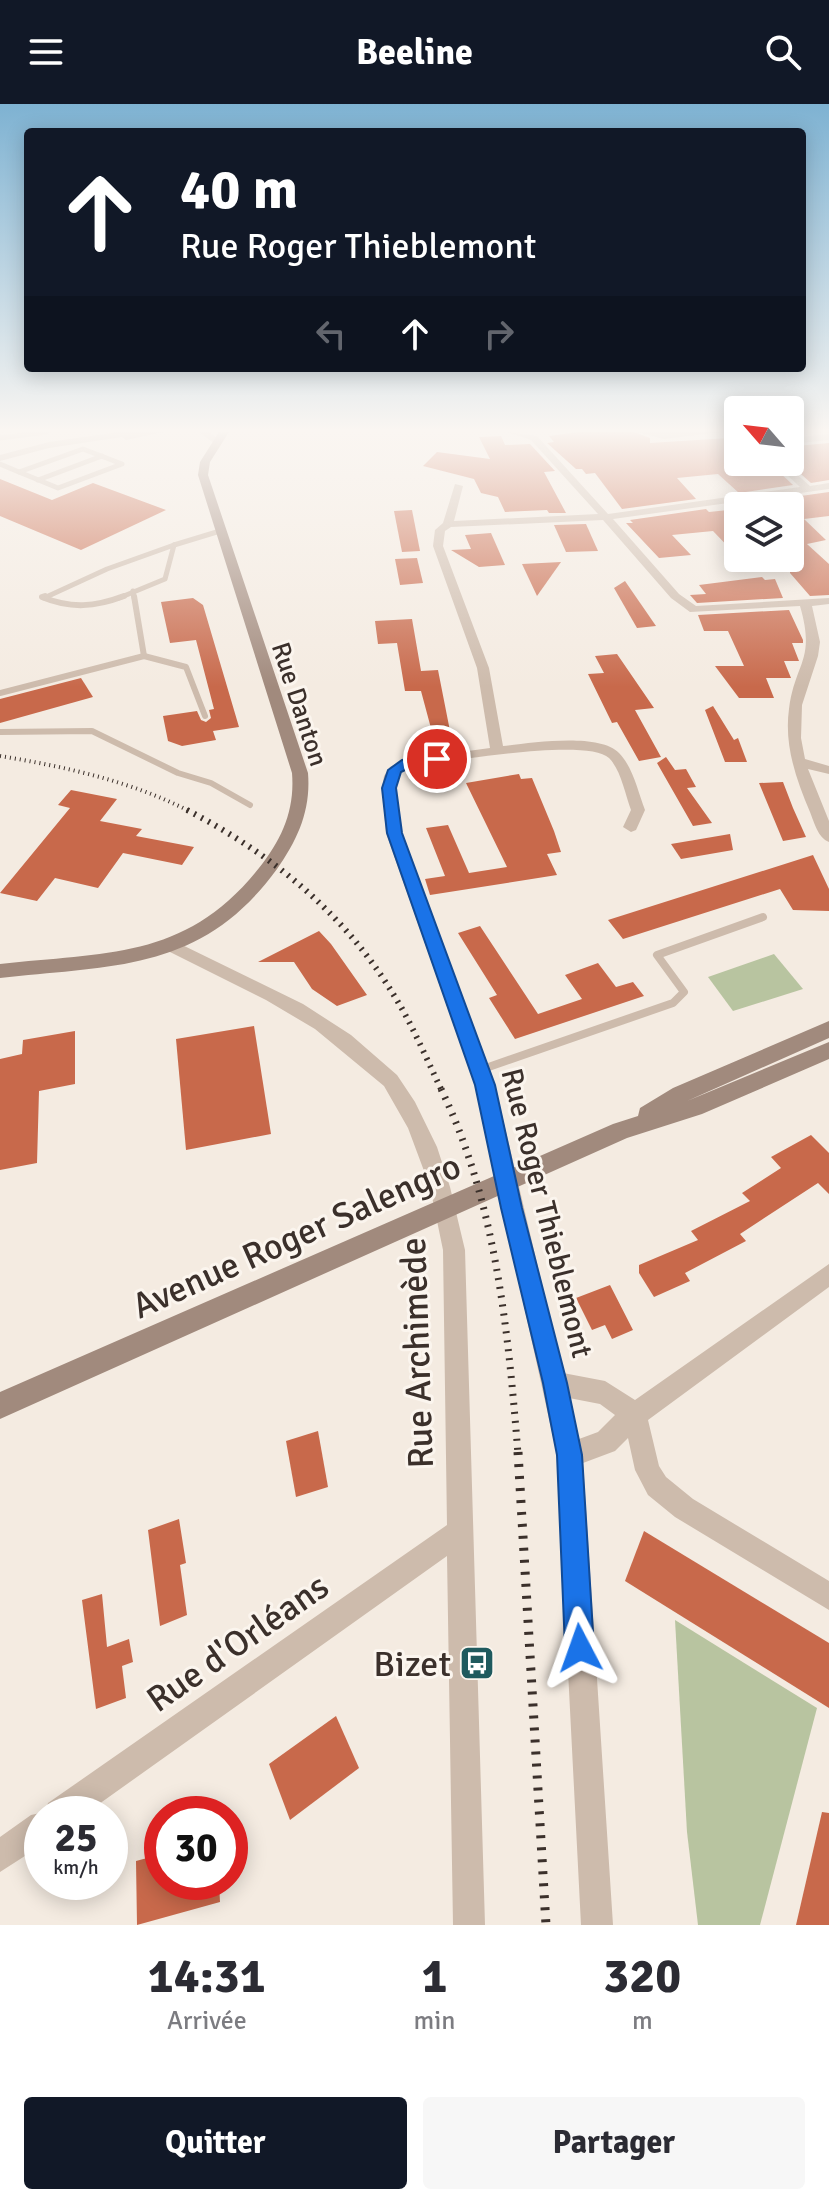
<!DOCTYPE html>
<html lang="fr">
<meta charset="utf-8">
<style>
:root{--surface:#fff;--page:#f7f7f7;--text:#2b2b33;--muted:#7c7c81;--accent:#111827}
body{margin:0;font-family:Signika,sans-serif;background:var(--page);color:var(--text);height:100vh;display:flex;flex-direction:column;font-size:30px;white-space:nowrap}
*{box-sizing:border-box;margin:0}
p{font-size:26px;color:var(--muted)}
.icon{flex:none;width:44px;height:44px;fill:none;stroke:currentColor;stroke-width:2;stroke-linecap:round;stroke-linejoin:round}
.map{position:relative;height:1821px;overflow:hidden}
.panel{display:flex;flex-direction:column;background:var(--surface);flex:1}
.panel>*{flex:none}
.guide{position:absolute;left:24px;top:24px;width:782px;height:244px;border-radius:8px;box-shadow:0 4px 20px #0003;background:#111827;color:#fff;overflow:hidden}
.needle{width:52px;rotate:298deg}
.buttons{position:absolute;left:724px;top:292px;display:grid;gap:16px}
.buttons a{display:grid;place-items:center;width:80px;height:80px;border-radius:8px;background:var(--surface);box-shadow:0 4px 20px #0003;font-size:40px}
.speed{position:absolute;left:24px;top:1692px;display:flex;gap:16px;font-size:40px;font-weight:700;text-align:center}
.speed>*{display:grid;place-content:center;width:104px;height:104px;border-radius:50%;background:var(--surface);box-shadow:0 4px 20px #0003;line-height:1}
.speed small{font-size:20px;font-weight:400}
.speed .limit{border:12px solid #d22;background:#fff;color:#111}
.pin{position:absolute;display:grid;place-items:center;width:68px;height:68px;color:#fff;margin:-34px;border:4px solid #fff;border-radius:50%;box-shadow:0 2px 8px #0007}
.me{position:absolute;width:88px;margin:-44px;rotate:356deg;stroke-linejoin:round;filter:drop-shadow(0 0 6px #0008)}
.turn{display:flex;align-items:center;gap:28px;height:168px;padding:0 24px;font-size:36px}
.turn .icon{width:104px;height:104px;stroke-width:2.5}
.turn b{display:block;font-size:56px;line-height:68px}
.lanes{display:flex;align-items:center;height:76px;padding:0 24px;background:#0003;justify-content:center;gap:40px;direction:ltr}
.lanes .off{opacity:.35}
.eta{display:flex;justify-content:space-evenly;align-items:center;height:136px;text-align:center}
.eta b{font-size:48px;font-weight:700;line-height:56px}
.button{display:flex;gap:16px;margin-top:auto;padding:16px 24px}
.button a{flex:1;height:92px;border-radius:8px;background:var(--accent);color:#fff;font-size:32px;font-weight:700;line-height:92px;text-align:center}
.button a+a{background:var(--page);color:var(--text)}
header{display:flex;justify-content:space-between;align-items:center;height:104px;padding:0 24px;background:var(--accent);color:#fff;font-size:36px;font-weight:700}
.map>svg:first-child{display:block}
.green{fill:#b8c4a0}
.building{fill:#c8694b}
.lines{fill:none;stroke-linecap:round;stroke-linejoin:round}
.lane-far2{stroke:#cdbbac;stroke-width:5}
.lane-far1{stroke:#cdbbac;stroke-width:6}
.lane{stroke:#cdbbac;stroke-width:8}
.street{fill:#cdbbac;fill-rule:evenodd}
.secondary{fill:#a18a7d;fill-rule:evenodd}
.rail-far3{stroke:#3b302b;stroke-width:4;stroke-dasharray:1 4;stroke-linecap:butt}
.rail-far2{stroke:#3b302b;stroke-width:6;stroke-dasharray:2 6;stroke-linecap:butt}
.rail-far1{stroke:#3b302b;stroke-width:7;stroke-dasharray:2 7;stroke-linecap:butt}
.rail{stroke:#3b302b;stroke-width:9;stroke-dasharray:3 9;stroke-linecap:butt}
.route{fill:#1a73e8;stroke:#114b97;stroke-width:2}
.labels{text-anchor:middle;stroke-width:6;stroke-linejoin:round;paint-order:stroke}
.far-street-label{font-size:26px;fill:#3b302b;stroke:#fbf5ee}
.street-label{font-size:30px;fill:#3b302b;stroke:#fbf5ee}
.near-street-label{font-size:36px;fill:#3b302b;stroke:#fbf5ee}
.near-poi-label{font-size:36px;fill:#3b302b;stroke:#fbf5ee;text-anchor:end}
</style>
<header><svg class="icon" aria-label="menu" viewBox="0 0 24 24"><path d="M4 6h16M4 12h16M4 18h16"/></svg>Beeline<svg class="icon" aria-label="search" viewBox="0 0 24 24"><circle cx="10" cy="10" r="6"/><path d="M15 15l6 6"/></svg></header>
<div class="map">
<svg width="829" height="1821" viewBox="0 0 829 1821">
<rect width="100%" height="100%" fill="#f4ebe1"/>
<g class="green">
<path d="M774 850 803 885 733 907 708 873Z"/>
<path d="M675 1516 817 1604 760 1821H698L687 1728Z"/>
</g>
<g class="building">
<path d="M578 328H634L650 334V339L729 334 738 342V358H757L767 366H777L793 381 739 389 718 370 677 374 696 395 622 405 595 369 586 370 582 365H576L547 339 554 338 549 332Z"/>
<path d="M501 332 505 341 530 340 555 367 544 368 566 409H549L547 406 505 408 498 393 481 389 474 375 423 362 437 348 490 355 479 333Z"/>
<path d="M829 339V376L811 379 793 363 796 342Z"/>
<path d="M0 375 52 396 93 379 166 406 81 446 0 412Z"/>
<path d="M829 388V412L804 415 826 436 807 440 829 460V491L810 492 790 469V402H754L751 399Z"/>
<path d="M706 405 709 408 738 405V453L713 427 672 431 691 451 659 454 626 419H633L630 416Z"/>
<path d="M412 406 420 447 402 448 394 407Z"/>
<path d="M586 420 598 447 566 448 554 421Z"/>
<path d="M491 429 505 461 479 463 451 446 471 445 465 431Z"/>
<path d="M417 454 423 479 400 481 395 455Z"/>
<path d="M561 458 537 492 522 460Z"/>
<path d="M762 473 765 476 775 475 783 494 697 499 690 491 706 490 699 481Z"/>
<path d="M625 477 656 522 637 524 614 484Z"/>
<path d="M193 494 203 501 239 623 213 627 216 636 182 642 168 637 163 612 197 607 201 616 206 618 211 614 209 606 214 605 196 536 170 539 161 498Z"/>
<path d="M789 506 803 536V539H792L799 557H784L791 574H766L774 594H739L715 562H744L728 527H704L698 511Z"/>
<path d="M412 515 421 567 438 566 450 627 432 628 421 587H405L397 539 378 540 375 517Z"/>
<path d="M617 550 654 604 635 606 661 653 639 657 617 618 612 619 588 570 604 569 595 552Z"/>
<path d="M81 574 93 593 0 619V595Z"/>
<path d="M713 602 734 636 738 634 747 658H725L705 606Z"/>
<path d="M666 653 675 666 686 665 696 683 687 684 712 719 693 722 657 659Z"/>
<path d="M519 670 521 675 532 674 554 727 561 748 547 750 557 771 430 791 425 775 445 772 426 724 448 721 469 769 507 763 466 679Z"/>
<path d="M783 678 793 704 806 733 783 737 759 679Z"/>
<path d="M71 686 117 695 100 717 142 725 136 732 194 743 182 761 123 749 98 784 55 774 37 797 0 789 70 704 58 701Z"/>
<path d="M730 730 733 746 681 755 671 740Z"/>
<path d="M813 751 829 785V807L793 806 780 785 623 835 608 816Z"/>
<path d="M480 822 538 910 582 895 565 871 598 859 616 883 633 878 644 892 515 935 489 894 497 891 458 829Z"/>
<path d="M319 827 331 840 367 891 337 902 312 885 294 858H258Z"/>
<path d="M254 922 271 1030 186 1046 176 935Z"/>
<path d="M75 927V980L39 987 37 1059 0 1066V955L22 950 23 936Z"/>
<path d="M811 1031 829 1049V1090L818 1079 740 1130 746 1137 685 1169 690 1177 654 1193 639 1169V1161L698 1136 691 1127 750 1097 742 1089 781 1064 771 1053Z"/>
<path d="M610 1181 633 1226 612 1235 605 1221 592 1226 576 1194Z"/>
<path d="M318 1327 328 1383 296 1393 286 1337Z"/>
<path d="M179 1415 186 1459 180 1461 187 1511 160 1522 148 1426Z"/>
<path d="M644 1427 829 1539V1604L625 1477Z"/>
<path d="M102 1490 107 1543 129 1535 133 1558 122 1562 126 1594 96 1605 82 1496Z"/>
<path d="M336 1612 359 1664 290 1716 269 1660Z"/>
<path d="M822 1708 829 1709V1821H796Z"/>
<path d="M162 1750V1778H219L220 1798 137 1821 136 1757Z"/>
</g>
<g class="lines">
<g class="lane-far2">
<path d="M0 334 46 328"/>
<path d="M83 345 122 360 58 384 19 368Z"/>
<path d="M0 360 19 368"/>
<path d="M38 376 102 352"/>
<path d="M174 441 220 427"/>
<path d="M133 487 134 494"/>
<path d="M44 494 107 465 174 441"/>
<path d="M119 494 165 475 174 441"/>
</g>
<g class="lane-far1">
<path d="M45 492 42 493C71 505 95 503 124 492"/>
<path d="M144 552 186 563 205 612"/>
<path d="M0 589 144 552 134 492"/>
<path d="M0 628 92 627 178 669 211 679 250 701"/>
</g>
<path class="lane" d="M480 966 673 899 684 888 657 851 763 813"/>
<g class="street">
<path d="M119 328H163L126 336 122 333 49 344 0 357V351L49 338Z"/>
<path d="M199 328H209L222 338 215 340Z"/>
<path d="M507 328 537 332 608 410 800 383 773 358H783L810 382 829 379V385L613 415 679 490 696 502 829 494V500L812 502 820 538 818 552 802 601 801 634 805 655 829 662V670L808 665 829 717V738C818 734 814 718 810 708 796 675 784 641 789 605 795 558 816 557 800 502L690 508 671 494 603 416 451 423 445 427 443 442 489 564 503 642C530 639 599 628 619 649 633 663 638 688 645 706L636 726 631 728 623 723 631 706C625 690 621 666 609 654 587 633 444 658 411 663L400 669 396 684 402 729 495 981 563 1269 605 1277 635 1296 829 1160V1183L648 1316 659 1362 666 1373 693 1395 829 1477V1506L675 1413 648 1391 635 1366 628 1334 615 1347 583 1359 613 1821H581L557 1351 475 981 386 729 382 684 384 672 390 663 402 656 490 644 477 564 433 442 435 426 443 419 455 380 463 382 454 417 598 410 531 336ZM569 1294 600 1300 615 1311 598 1328 579 1335Z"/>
<path d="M637 328H721L664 335Z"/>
<path d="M730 328H738V332L731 330Z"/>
<path d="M829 330V336L790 340V334Z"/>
<path d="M170 835 303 900 351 931 397 971 415 998 437 1043 450 1083 465 1146 485 1821H453L447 1452 85 1710H42V1741L0 1768V1733L31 1711 45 1708 48 1699 447 1421 443 1146 430 1083 408 1024 384 982 315 925 266 896 164 845 162 841Z"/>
</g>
<g class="secondary">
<path d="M219 328H229L210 358 208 371 308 669C311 706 298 735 277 765 202 868 114 861 0 874V860C106 848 186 856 259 764 282 735 295 706 292 669L198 371 200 358Z"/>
<path d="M829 917V934L687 997 829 938V955L702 1010 627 1034 0 1315V1288L613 1020 638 1012 640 1004 673 984Z"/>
</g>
<path class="rail-far3" d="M0 652C66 663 131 677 191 708"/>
<path class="rail-far2" d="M187 706C272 750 345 810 395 893 413 922 427 956 442 987"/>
<path class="rail-far1" d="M441 985C496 1098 508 1226 518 1350"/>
<path class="rail" d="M518 1348 546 1821"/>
</g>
<linearGradient id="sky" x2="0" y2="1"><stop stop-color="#7eb2d2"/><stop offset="0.56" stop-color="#faf6f2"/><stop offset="1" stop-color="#faf6f2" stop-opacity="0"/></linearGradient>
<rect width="829" height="583" fill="url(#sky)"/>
<path class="route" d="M437 651 444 655 442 658 411 663 401 668 396 684 402 729 495 981 522 1104 567 1279 582 1351 594 1544 590 1554 580 1558 570 1554 565 1544 557 1351 543 1279 501 1104 475 981 387 729 382 684 388 666 402 656Z"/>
<defs>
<g id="bus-square" transform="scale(1.8)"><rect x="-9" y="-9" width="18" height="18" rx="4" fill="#1f5a5e" stroke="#fbf5ee"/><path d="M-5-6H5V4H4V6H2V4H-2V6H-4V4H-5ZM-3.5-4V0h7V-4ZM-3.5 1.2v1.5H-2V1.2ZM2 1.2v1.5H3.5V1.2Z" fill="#fff"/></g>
</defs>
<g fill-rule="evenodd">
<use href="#bus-square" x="477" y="1559"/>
</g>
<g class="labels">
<g class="far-street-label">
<text transform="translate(300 600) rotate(72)" y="9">Rue Danton</text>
</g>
<g class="street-label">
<text transform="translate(547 1109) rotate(76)" y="10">Rue Roger Thieblemont</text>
</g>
<g class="near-street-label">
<text transform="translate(296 1131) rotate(-24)" y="13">Avenue Roger Salengro</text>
<text transform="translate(416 1249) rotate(-92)" y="13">Rue Archimède</text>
<text transform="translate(237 1538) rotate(-35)" y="13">Rue d'Orléans</text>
</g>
<g class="near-poi-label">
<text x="451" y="1572">Bizet</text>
</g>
</g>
</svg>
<div class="buttons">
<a><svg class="needle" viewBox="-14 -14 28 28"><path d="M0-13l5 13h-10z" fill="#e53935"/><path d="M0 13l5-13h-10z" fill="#7c7c81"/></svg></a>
<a><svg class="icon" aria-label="layers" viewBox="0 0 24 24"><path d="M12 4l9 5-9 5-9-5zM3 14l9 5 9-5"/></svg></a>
</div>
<div class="speed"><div>25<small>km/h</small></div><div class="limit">30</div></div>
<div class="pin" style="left:437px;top:655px;background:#d93025"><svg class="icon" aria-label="arrive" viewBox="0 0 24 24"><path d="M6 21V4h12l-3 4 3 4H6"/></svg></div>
<svg class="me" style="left:580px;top:1544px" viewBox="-20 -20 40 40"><path d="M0-17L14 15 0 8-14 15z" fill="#1a73e8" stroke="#fff" stroke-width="4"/></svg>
<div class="guide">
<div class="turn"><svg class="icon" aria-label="ahead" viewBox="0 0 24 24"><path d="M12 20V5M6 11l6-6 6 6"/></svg><div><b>40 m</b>Rue Roger Thieblemont</div></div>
<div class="lanes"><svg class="icon off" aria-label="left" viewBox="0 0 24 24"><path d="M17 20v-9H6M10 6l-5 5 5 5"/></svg><svg class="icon" aria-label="ahead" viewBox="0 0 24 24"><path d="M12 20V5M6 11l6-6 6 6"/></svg><svg class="icon off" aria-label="right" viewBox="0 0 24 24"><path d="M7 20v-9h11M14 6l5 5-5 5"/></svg></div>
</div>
</div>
<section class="panel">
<div class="eta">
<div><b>14:31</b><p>Arrivée</p></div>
<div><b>1</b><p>min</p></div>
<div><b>320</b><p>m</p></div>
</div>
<div class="button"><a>Quitter</a><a>Partager</a></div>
</section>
